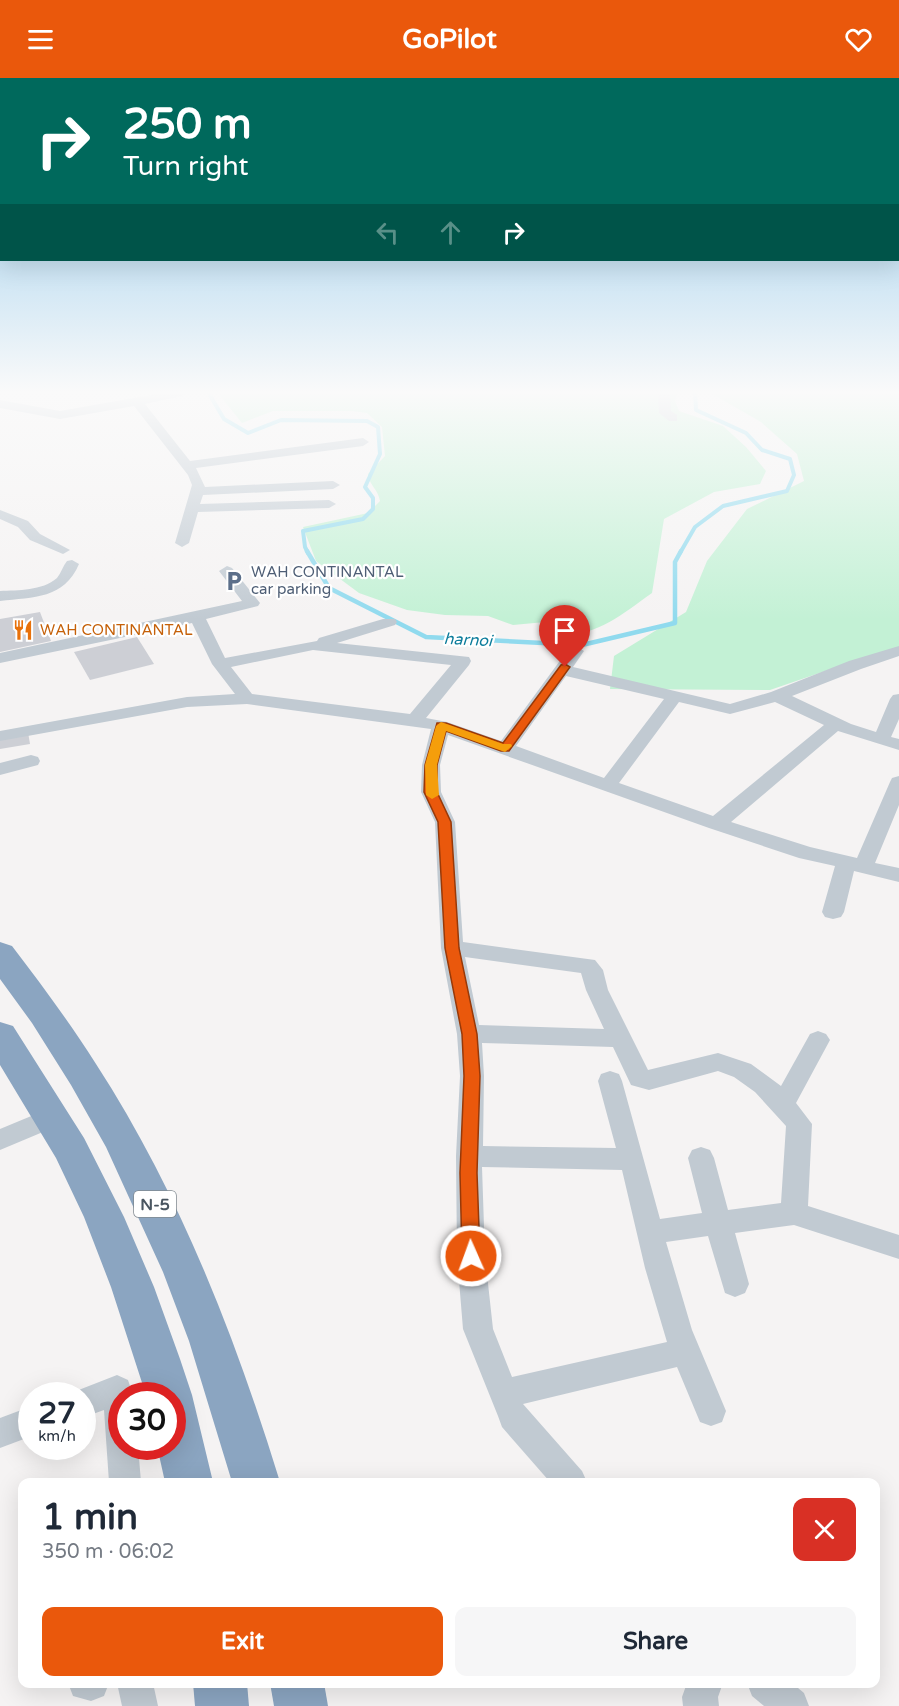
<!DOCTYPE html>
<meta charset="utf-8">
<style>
:root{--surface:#fff;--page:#f6f6f7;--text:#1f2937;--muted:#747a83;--accent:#ea580c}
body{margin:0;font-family:"Varela Round",sans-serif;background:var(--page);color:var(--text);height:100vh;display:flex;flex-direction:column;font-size:22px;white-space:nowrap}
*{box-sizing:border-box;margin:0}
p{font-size:20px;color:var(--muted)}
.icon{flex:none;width:33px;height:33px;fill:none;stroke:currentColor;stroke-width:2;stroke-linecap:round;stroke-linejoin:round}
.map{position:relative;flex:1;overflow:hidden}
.details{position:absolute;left:18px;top:1400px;width:862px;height:210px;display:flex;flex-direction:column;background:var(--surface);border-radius:12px;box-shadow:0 6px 24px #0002}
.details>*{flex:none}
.hud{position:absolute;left:0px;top:0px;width:900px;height:183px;box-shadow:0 6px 24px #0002;background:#00695c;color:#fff;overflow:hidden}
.speed{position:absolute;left:18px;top:1304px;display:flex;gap:12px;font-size:30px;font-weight:700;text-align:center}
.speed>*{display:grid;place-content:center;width:78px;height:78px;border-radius:50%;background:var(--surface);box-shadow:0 6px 24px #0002;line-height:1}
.speed small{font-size:15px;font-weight:400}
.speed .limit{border:9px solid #d22;background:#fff;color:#111}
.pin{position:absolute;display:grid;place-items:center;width:51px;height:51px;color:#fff;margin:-62px -26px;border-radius:50% 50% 50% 0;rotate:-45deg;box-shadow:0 0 6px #0007}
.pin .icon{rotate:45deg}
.me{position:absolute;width:66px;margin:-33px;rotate:358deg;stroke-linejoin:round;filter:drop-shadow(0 0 4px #0008)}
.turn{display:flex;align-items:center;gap:21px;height:126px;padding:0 24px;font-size:27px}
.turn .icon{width:78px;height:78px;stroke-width:2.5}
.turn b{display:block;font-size:42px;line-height:51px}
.lanes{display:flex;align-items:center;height:57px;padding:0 24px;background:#0003;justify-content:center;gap:30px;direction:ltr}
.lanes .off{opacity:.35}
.round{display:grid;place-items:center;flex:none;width:63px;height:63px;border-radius:12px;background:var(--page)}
.overview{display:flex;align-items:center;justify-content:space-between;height:102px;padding:0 24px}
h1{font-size:36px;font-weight:700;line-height:45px}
.action{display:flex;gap:12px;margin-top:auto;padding:12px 24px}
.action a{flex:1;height:69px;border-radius:12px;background:var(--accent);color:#fff;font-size:24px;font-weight:700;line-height:69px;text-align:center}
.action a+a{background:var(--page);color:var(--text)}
header{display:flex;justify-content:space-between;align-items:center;height:78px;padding:0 24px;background:var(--accent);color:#fff;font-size:27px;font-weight:700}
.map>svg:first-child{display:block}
.green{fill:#c3f1d5}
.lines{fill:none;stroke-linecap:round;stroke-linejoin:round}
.stream-far1{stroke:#90daee;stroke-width:4}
.stream{stroke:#90daee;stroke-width:4.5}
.building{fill:#cdcfd5}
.minor{fill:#c1cad2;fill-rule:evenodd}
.highway{fill:#8ba5c1;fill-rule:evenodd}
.route{fill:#ea580c;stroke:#983908;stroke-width:1.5}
.slow{fill:#f59e0b}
.labels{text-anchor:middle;stroke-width:4.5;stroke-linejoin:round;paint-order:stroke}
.far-service-label{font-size:15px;fill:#4e5e75;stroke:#fff;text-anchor:start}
.far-food-label{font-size:15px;fill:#c56008;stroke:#fff;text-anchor:start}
.far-water-label{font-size:16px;font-style:italic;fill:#0c7c9b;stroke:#fff}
.shield{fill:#fff;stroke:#808990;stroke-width:1.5}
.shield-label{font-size:16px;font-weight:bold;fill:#4a5661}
</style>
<header><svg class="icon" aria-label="menu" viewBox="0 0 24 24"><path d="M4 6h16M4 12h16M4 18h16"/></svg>GoPilot<svg class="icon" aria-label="heart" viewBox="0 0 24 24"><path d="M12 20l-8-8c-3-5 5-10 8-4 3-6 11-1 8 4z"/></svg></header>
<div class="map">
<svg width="899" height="1628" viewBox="0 0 899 1628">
<rect width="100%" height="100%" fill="#f5f3f3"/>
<g class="green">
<path d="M217 314H678L675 323 679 333 723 348 746 369 766 393 760 406 714 414 664 441 652 515C621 537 600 556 561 558L545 544 513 547 488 538 445 537 407 532 359 515 316 483 303 449 368 435 380 423C378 411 369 407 368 396L385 378 382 349 367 335 352 333H273L242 345Z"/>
<path d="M714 314H899V577L866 579 770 612 610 611 614 578 686 534 707 483 747 431 804 403 797 376 761 344 714 317Z"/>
</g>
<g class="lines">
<g class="stream-far1">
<path d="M208 314 224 341 248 355 281 342 367 343 378 349 380 376 365 409 373 420V431L363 441 303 453 305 469 308 475"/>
<path d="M680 475 695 449 723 428 787 413 794 397 790 381 762 372 746 355 696 332 695 314"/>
</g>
<path class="stream" d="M307 473 329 510 426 559 582 567 675 545V484L681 473"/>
</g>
<g class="building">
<path d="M40 534 51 563 0 574V541Z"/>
<path d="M137 559 154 586 90 602 74 574Z"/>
<path d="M28 654 30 666 0 671V660Z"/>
</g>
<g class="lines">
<g class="minor">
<path d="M168 314 183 316 181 318 145 326 190 383 363 360 369 364 363 368 196 390 205 409 333 403 340 407 333 411 203 417 200 426 329 422 336 426 329 430 198 434 189 465 182 469 175 465 192 407 188 397 134 328 60 341 0 330V322L60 333Z"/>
<path d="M658 314H670L671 333 677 337V343H669L659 335Z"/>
<path d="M0 432 28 443 40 456 70 472 63 476 30 462 18 449 0 441Z"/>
<path d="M72 482 79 486C64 521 34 519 0 523V513C18 512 42 513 57 500 61 495 63 488 67 483Z"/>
<path d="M227 488 232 490 260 525 258 528 206 541 225 580 317 563 319 560 383 541H395L397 544 395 547 337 565 469 579 471 583 469 587 426 640 447 644 501 663 570 569 576 568 584 573 573 589 730 626 771 614 849 583 899 568V578L861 591 792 618 851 646 876 654 890 621 893 617 899 616V641L891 659 899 661V672L838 653 731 744 810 769 857 780 890 704 892 700 899 698V727L875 785 899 790V804L854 793 844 834 841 839 833 841 825 839 822 834 835 788 799 780 709 750 448 657 440 687 441 714 455 744 463 864 595 882 603 892 608 912 648 992 718 975 751 986 781 1008 810 956 818 953 826 956 830 962 796 1025 812 1046 808 1128 899 1157V1181L794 1147 735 1155 749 1206 745 1215 735 1219 725 1215 708 1158 666 1164 692 1252 726 1333 722 1344 711 1348 700 1344 677 1289 523 1326 582 1393 587 1404H550L502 1349 498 1338 463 1251 457 1178 456 1078 460 998 457 956 441 870 435 744 421 714 422 687 431 651 247 626 187 629 0 663V653L187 619 235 616 212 586 192 545 0 585V575L242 523 219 493ZM313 572 451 587 410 636 252 616 231 589ZM566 598 664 621 604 700 516 668ZM679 624 730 636 775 624 824 647 713 738 619 705ZM465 879 581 895 586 912 604 951 479 947ZM482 965 613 969 631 1007 649 1012 718 993 734 999 755 1014 786 1048 781 1125 728 1132 714 1080 710 1072 701 1069 692 1072 688 1080 702 1135 660 1141 622 1003 619 996 610 993 601 996 598 1003 616 1070 483 1068 484 998ZM482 1089 622 1092 645 1190 667 1264 512 1299 493 1251 485 1178Z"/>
<path d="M31 677 38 679 40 683 38 687 0 697V685Z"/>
<path d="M53 1029 62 1032 66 1039 62 1046 0 1072V1051Z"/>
<path d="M117 1297 128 1302 133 1317H122V1368H138L141 1404H109L104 1332 82 1340V1317H70L71 1315Z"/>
<path d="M32 1328V1358L0 1370V1340Z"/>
<path d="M68 1605H109L104 1618 91 1623 73 1618Z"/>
<path d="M117 1605H153L158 1628H122Z"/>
<path d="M687 1605H723L718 1619 719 1628H683L682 1619Z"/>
<path d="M747 1605H792L804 1615 809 1628H764L752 1618Z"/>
</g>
<g class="highway">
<path d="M0 864 12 868C41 906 70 945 96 986 179 1114 235 1258 280 1404H232L189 1263 163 1194 106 1069 71 1007 32 945 0 901Z"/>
<path d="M0 944 13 948 84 1060 124 1139 154 1209 180 1281 192 1317 213 1404H165L157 1368H172V1317H146L111 1209 84 1139 56 1080 0 987Z"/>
<path d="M193 1605H247L249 1628H195Z"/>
<path d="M270 1605H324L328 1628H274Z"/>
</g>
</g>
<linearGradient id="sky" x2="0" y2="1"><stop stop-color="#85c3ea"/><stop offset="0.58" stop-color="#fafafa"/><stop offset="1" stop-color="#fafafa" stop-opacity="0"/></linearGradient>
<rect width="899" height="542" fill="url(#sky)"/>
<path class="route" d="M565 586 570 589 509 673H501L446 653 437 687V714L451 744 459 870 477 956 480 998 477 1095 480 1178 478 1184 471 1186 465 1184 462 1178 460 1095 464 998 462 956 445 870 438 744 424 714 425 687 437 645H446L503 665 561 587Z"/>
<path class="slow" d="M441 644 503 666H511L512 668 505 674 446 653 437 687 439 717 432 721 426 717 425 687 436 648Z"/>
<defs>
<g id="parking-bare" transform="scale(1.62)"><path d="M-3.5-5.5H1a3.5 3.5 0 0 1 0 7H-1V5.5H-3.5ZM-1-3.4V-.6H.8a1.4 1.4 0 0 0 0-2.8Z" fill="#5c6f8a" stroke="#fff" stroke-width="2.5" paint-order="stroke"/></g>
<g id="restaurant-bare" transform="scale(1.62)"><path d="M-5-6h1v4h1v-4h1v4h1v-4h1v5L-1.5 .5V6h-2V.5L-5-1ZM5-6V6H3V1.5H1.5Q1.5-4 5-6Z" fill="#e8710a" stroke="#fff" stroke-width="2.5" paint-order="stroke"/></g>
</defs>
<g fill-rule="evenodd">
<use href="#parking-bare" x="234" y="503"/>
<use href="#restaurant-bare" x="23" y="552"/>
</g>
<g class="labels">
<g class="far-service-label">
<text x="251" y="499">WAH CONTINANTAL<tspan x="251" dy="17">car parking</tspan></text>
</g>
<g class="far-food-label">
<text x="40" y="557">WAH CONTINANTAL</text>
</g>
<g class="far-water-label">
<text transform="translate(468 561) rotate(3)" y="6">harnoi</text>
</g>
<rect class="shield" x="134" y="1113" width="42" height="26" rx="4.5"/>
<g class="shield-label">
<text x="155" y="1132">N-5</text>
</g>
</g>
</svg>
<div class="speed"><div>27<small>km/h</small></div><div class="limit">30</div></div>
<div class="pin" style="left:565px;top:589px;background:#d93025"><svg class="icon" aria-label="arrive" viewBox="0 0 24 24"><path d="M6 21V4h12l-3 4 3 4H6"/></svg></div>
<svg class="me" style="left:471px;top:1178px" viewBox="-20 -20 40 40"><circle r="17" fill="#ea580c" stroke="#fff" stroke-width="3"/><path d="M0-11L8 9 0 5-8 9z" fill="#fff"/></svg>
<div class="hud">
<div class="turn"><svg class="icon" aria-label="right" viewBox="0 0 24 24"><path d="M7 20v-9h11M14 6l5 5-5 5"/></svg><div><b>250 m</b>Turn right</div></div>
<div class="lanes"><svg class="icon off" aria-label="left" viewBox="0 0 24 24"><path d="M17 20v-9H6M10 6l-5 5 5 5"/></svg><svg class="icon off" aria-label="ahead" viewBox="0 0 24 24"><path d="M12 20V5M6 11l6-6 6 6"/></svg><svg class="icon" aria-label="right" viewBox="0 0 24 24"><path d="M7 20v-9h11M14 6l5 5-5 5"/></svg></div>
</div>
<section class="details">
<div class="overview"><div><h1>1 min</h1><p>350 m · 06:02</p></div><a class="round" style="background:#d93025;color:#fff"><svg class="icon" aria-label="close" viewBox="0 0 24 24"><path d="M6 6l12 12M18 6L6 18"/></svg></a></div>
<div class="action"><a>Exit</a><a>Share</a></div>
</section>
</div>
